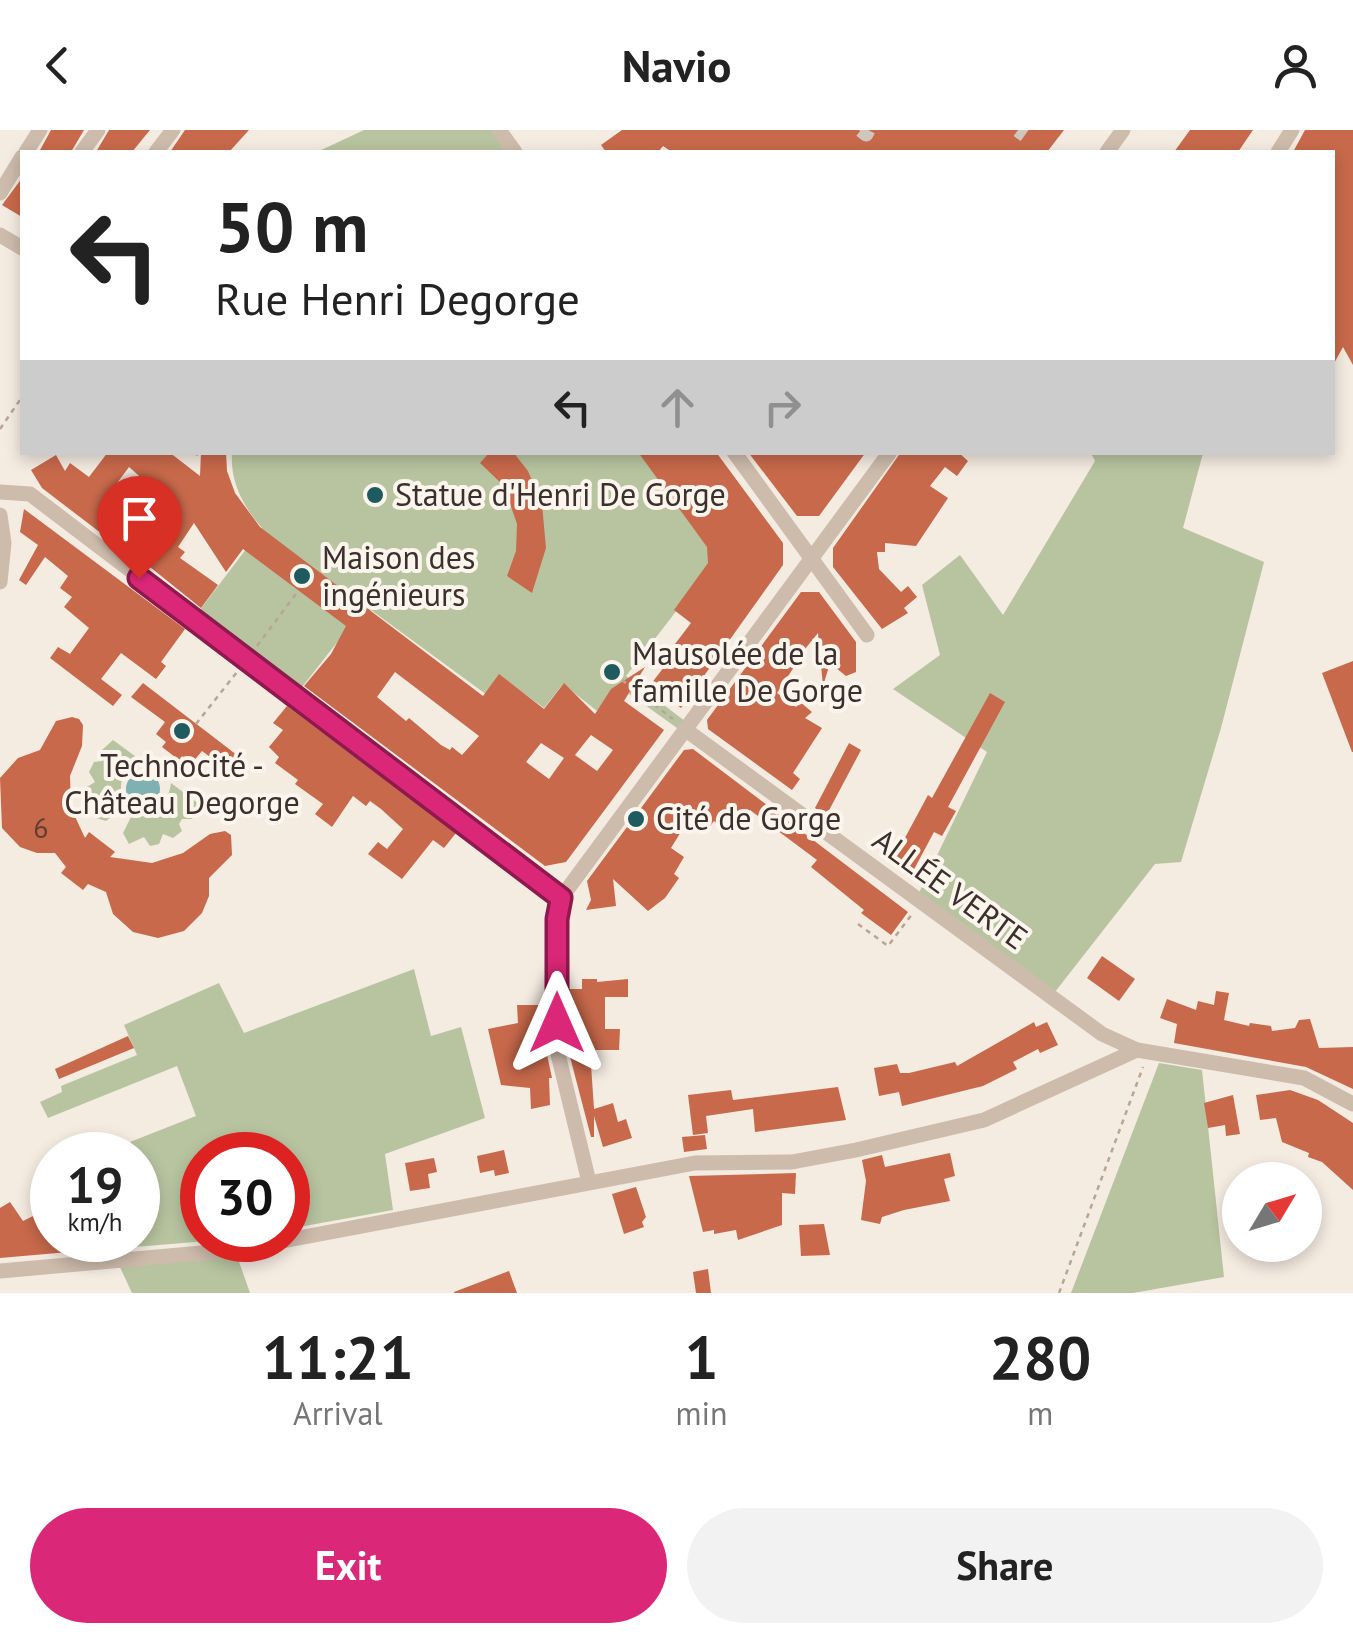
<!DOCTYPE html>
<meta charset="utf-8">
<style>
:root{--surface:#fff;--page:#f2f2f2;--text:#222;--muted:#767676;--accent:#db2777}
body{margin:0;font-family:"PT Sans",sans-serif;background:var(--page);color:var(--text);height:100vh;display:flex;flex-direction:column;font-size:38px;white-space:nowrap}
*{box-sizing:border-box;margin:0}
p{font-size:32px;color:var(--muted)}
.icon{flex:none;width:55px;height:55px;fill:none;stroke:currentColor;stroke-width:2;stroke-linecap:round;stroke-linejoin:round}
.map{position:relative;height:1163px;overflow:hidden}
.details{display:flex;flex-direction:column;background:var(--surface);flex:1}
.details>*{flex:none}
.hud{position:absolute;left:20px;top:20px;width:1315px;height:305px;border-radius:0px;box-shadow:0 5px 15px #0003;background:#fff;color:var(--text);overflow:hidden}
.needle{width:65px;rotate:52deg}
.tools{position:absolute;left:1222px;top:1032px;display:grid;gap:20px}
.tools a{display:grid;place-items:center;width:100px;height:100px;border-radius:50%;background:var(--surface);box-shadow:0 5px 15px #0003;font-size:50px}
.speed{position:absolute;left:30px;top:1002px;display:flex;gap:20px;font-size:50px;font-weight:700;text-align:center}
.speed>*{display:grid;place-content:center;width:130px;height:130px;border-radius:50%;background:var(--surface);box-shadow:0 5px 15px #0003;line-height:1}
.speed small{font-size:25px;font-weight:400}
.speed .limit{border:15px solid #d22;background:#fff;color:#111}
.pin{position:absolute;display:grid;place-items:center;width:85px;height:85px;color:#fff;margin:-102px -42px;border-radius:50% 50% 50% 0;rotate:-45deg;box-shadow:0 0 10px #0007}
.pin .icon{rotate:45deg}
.me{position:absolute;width:110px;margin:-55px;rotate:0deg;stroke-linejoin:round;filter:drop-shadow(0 0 8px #0008)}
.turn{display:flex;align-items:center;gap:35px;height:210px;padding:0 30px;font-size:45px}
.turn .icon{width:130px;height:130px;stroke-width:2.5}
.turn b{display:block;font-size:70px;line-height:85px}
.lanes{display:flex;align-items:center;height:95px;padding:0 30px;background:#0003;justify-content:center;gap:50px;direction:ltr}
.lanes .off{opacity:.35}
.eta{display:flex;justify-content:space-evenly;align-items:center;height:170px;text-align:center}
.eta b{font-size:60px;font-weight:800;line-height:70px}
.primary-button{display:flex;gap:20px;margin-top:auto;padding:20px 30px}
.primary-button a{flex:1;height:115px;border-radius:60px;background:var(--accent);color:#fff;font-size:40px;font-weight:800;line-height:115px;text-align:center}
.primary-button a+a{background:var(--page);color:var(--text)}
header{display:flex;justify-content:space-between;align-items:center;height:130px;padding:0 30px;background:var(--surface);font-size:45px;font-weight:800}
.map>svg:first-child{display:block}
.green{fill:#b8c4a0}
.water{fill:#7fb0b2}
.building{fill:#c8694b;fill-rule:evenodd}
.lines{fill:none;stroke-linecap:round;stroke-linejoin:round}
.minor-tunnel{stroke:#cfc6bd;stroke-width:15;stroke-dasharray:15 8;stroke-linecap:butt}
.path{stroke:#b9a596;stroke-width:2.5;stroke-dasharray:5 5;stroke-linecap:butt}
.minor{stroke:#cdbbac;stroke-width:15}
.route-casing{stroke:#8e194d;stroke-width:25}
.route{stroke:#db2777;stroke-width:18}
.poi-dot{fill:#1f5a5e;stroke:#fbf5ee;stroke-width:4}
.labels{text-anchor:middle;stroke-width:8;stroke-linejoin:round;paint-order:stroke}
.number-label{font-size:28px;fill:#5e3e33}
.poi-label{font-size:32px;fill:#3b302b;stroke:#fbf5ee;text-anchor:start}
.street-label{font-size:32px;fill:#3b302b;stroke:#fbf5ee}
</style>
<header><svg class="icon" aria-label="back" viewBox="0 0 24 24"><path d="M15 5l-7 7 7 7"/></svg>Navio<svg class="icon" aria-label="person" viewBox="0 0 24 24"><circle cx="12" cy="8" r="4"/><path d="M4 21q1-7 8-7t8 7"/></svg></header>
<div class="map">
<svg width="1353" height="1163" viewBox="0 0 1353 1163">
<rect width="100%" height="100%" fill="#f4ebe1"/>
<g class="green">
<path d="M364 0H496L511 22H317Z"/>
<path d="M232 323H642L706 411 712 435 626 546 690 595 684 603 617 555 597 581 563 554 544 578 501 547 487 565 371 480 353 502 346 501 295 566 193 489 262 398C243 376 230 352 232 323Z"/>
<path d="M1091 323H1203L1183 398 1264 432 1221 598 1181 732 1155 734 1051 867 916 769 987 622 893 559 940 525 922 455 960 425 1003 485 1095 331Z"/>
<path d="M113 610 143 632C122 646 116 648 125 675L106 691 96 688 92 681 96 674 88 667 87 657 95 652 89 642 94 632 102 631V620Z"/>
<path d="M171 653 199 674 192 689H182L179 694 182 701 173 708 163 704 159 714 150 716 144 707 129 714 123 703 134 681C156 683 168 675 171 653Z"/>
<path d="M414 839 431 906 461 897 485 988 385 1024 393 1080 288 1099V1025H202V1110H219L111 1119 107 1110H138V1025H97L196 986 177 936 48 988 40 972 62 962 61 956 137 925 124 895 219 853 244 903Z"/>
<path d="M1159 933 1202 940 1224 1147 1133 1163H1071Z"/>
<path d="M237 1126 250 1163H132L119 1135Z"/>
</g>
<circle class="water" cx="143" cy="659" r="17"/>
<g class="building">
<path d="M51 0H84L71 22H39Z"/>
<path d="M109 0H150L132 22H96Z"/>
<path d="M249 0 229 22H170L185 0Z"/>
<path d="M622 0H1064L1047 22H672L663 16 658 22H606L601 15Z"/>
<path d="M1190 0H1253L1238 22H1174Z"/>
<path d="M1305 0H1353V235L1343 217 1332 237V22H1293Z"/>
<path d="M22 48V87L2 75Z"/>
<path d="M108 322H169L200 346 201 322H226L227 341 235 363 260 397 483 566 499 544 544 579 564 553 595 584 611 559 645 537 624 571 664 600 566 732 545 736 304 556 331 524 346 496 243 419 226 442 194 393 178 417 185 422 180 428 218 455 201 478 150 437 148 439 42 358 31 340 56 325 65 341 70 333 89 347ZM129 337 154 359 137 385 109 364ZM395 542 479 606 462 625 452 617 450 620 441 615 409 588 406 591 377 567ZM591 605 613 620 597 641 575 625ZM541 613 564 628 549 649 526 632Z"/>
<path d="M490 322H513L528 341 542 374 546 418 532 463 507 446 516 421 517 394 504 356 480 333Z"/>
<path d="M638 322H716L783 413V435L681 578 651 554 677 520 675 514 691 493 674 480 708 433 707 417Z"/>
<path d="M748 322H866L819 386H797Z"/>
<path d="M901 322H958L968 331 957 346 945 337 930 356 948 368 916 416 885 413V422H877L879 439 901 462 908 456 917 467 904 478 908 483 882 499 833 437V418Z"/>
<path d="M24 379 185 499 161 532 166 536 156 549 121 523 101 549 122 565 113 576 50 528 58 517 70 524 89 498 64 477 72 467 60 458 68 446 45 427 26 455 19 450 38 415 20 402Z"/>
<path d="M801 462H819L856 512V542L846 546 830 533 823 556 818 503 792 535 794 537 777 563 796 577 800 572 812 582 805 588 822 598 793 643 800 649 792 660 708 599 707 590Z"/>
<path d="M1353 531V622H1352L1322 543Z"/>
<path d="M143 553 246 632 236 646 202 621 192 633 182 626 179 630 162 617 166 612 156 604 165 592 131 567Z"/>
<path d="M990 563 1005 572 948 677 956 681 942 706 934 702 911 745 892 732 928 665 932 668Z"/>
<path d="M287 576 456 703 444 718 433 710 402 749 368 724 378 712 387 719 403 699 381 679 370 671 366 676 353 666 332 697 315 684 323 674 295 654 298 650 275 633 279 627 269 617 283 600 273 593Z"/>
<path d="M72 587 79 589 83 595 82 616 70 646 71 678 85 708 89 702 115 722 110 727 152 733 183 723 210 704 225 701 231 705 232 725 209 748V766L202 783 184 801 158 808 133 802 113 784 106 762 88 754 83 760 61 743 66 737 55 723H37L20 717 2 698 0 648 18 628 40 620 56 591Z"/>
<path d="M849 613 861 620 826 686 815 678Z"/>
<path d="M693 619 908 782 891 805 861 783 864 780 811 737 817 730 750 680 741 690 729 680 718 694 714 691 707 700 690 687 671 718 684 727 674 744 679 748 665 768 648 781 613 749 616 776 586 780 591 770 587 751 684 620Z"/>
<path d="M1102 826 1135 849 1119 871 1087 848Z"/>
<path d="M582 849H597V852L628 849V867H605V899H620L619 920H590L594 979 613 973 618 992 626 989 632 1008 603 1017 594 986V1007H591L568 919 569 859H582Z"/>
<path d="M1216 861 1229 863 1224 890 1249 896 1250 893 1271 896 1272 901 1295 898 1299 890 1310 889 1319 918 1353 917V959L1306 937 1174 913 1177 894 1160 888 1167 869 1196 880 1198 871 1214 875Z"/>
<path d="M517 875H546V920L552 948H549L550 975 531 979 530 958 501 955 488 899 518 893Z"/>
<path d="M1034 892 1036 897 1047 892 1058 915 1040 923 1038 919 1013 932 1017 939 983 956 902 976 899 962 879 966 874 938 897 934 900 943H909L955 932 957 936Z"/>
<path d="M128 906 134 918 59 949 55 939Z"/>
<path d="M838 957 846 990 755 1002 753 979 706 986 708 1003 693 1005 688 965 731 960 733 970Z"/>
<path d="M1290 960 1318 970 1353 993V1060L1322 1032 1308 1027 1309 1023 1282 1012 1276 988 1260 990 1256 965Z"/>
<path d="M1233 965 1240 1004 1226 1006 1225 995 1208 998 1204 973Z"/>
<path d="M705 1005 707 1019 684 1022 682 1007Z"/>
<path d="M504 1020 509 1043 495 1046 494 1040 480 1043 477 1026Z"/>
<path d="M950 1023 955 1046 944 1049 950 1071 904 1080 882 1087 880 1094 861 1090 866 1051 862 1030 882 1025 885 1037Z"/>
<path d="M434 1028 437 1042 428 1044 430 1058 410 1061 405 1033Z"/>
<path d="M796 1043 795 1064 782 1063V1095L738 1110 736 1100 714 1104V1100L703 1102 689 1046Z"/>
<path d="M636 1057 646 1087 642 1092 644 1097 624 1104 612 1064Z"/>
<path d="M10 1072 23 1091 37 1084 45 1101 52 1100V1110H63L69 1122 0 1128V1078Z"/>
<path d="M824 1094 830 1125 801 1126 799 1095Z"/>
<path d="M708 1139 711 1163H696L693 1142Z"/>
<path d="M509 1141 517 1163H454V1162Z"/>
</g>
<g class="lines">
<g class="minor-tunnel">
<path d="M861 0 866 4 868 0"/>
<path d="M1018 0 1025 5"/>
</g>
<g class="path">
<path d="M0 299 22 267"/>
<path d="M194 322 201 328"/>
<path d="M257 516 298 461"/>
<path d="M602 539 617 548"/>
<path d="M621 543 618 547 673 589"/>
<path d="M196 594 237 542"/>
<path d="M858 794 888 816 913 783"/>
<path d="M1059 1163 1143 937"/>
</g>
<g class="minor">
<path d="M499 0 515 22"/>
<path d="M26 22 40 0"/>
<path d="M82 22 98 0"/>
<path d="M156 22 173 0"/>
<path d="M1107 22 1123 0"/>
<path d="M1278 22 1292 0"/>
<path d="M0 63 22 27"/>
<path d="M0 105 22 118"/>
<path d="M734 322 867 505"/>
<path d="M0 362 30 364 561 768"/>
<path d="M0 385 4 413 0 452"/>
<path d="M686 600 1102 904 1137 920"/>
<path d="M589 1052 557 920V789L561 768 890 322"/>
<path d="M288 1110 695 1033 792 1032 856 1020 984 990 1137 920 1304 948 1353 974"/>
<path d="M0 1141 235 1120 287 1110"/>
</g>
</g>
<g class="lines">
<g class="route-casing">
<path id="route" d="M139 448 561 768 557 789V893"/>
</g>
<use href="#route" class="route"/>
</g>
<g class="poi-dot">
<circle cx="375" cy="365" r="10"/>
<circle cx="302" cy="446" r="10"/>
<circle cx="612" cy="542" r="10"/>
<circle cx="182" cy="601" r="10"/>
<circle cx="636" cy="689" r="10"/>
</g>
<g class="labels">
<g class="number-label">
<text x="41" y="708">6</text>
</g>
<g class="poi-label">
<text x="395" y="376">Statue d'Henri De Gorge</text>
<text x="322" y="439">Maison des<tspan x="322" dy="37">ingénieurs</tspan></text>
<text x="632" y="535">Mausolée de la<tspan x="632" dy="37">famille De Gorge</tspan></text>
<text x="182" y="647" text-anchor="middle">Technocité -<tspan x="182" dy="37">Château Degorge</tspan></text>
<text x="656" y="700">Cité de Gorge</text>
</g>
<g class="street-label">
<text transform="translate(950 759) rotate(36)" y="11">ALLÉE VERTE</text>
</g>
</g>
</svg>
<div class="tools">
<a><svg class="needle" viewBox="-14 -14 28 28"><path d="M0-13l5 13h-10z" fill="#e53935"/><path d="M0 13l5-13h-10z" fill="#767676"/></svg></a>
</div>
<div class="speed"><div>19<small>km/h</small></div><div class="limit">30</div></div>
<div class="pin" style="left:139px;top:448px;background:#d93025"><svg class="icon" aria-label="arrive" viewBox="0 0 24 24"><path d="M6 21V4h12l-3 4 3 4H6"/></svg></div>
<svg class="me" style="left:557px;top:893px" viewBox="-20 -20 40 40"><path d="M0-17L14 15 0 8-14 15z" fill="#db2777" stroke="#fff" stroke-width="4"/></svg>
<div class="hud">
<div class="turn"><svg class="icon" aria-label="left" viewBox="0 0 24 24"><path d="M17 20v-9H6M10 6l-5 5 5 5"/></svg><div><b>50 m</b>Rue Henri Degorge</div></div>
<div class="lanes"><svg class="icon" aria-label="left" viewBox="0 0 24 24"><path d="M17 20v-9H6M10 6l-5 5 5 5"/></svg><svg class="icon off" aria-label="ahead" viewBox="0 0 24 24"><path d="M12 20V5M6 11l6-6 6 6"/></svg><svg class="icon off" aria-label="right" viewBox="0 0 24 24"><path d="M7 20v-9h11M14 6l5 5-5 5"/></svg></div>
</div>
</div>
<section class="details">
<div class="eta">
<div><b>11:21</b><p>Arrival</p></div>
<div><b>1</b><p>min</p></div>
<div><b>280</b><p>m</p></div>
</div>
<div class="primary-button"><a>Exit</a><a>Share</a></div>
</section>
